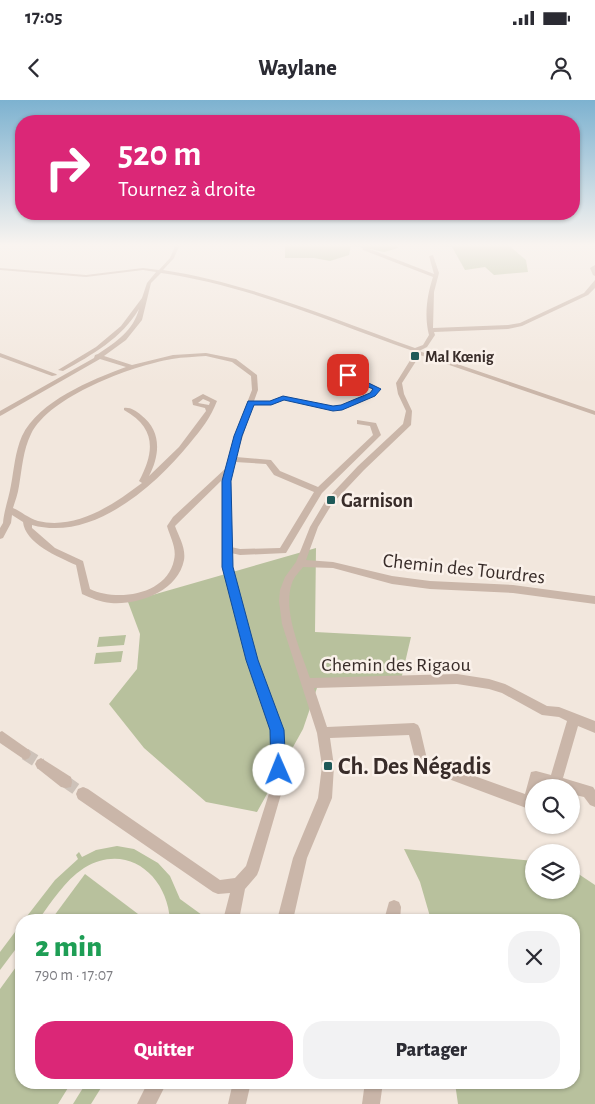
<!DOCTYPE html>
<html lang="fr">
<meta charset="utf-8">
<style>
:root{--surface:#fff;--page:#f2f2f3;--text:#2b2b33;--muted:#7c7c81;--accent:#db2777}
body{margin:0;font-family:"Alegreya Sans",sans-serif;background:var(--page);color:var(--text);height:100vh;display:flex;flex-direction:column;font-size:19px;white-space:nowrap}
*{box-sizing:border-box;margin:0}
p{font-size:16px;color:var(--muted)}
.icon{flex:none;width:28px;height:28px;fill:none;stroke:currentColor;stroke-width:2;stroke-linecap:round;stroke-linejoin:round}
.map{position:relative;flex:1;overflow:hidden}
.drawer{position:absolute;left:15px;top:814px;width:565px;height:175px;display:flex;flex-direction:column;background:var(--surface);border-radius:20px;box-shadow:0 1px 4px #0004}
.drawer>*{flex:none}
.guide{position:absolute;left:15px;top:15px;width:565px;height:105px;border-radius:20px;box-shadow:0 1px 4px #0004;background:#db2777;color:#fff;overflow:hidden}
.fabs{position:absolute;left:525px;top:679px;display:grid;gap:10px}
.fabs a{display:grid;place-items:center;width:55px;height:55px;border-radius:50%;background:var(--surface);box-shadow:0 1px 4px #0004;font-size:25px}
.pin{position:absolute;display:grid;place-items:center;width:42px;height:42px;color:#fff;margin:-21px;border-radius:10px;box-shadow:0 2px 8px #0006}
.me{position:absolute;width:55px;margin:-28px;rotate:359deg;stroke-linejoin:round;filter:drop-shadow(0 0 4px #0008)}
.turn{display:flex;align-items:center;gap:18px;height:105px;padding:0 20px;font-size:22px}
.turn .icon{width:65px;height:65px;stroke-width:2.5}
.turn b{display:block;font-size:35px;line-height:42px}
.round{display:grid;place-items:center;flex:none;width:52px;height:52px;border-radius:20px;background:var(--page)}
.summary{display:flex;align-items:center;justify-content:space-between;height:85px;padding:0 20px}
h1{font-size:30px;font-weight:800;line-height:38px;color:#1e9e55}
.cta{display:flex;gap:10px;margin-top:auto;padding:10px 20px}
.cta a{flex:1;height:58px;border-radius:20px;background:var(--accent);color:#fff;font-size:20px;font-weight:800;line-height:58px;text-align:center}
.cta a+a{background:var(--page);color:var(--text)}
.status{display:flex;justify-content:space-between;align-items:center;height:35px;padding:0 25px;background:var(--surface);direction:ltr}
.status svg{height:14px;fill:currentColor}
header{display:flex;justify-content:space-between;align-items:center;height:65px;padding:0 20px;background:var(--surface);font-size:22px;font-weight:800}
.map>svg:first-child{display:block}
.green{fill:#b8c19d}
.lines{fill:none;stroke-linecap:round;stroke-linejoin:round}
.minor-tunnel{stroke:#cdc2b9;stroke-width:12;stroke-dasharray:12 6;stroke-linecap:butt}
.minor{fill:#cab6a9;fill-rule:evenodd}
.route{fill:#1a73e8;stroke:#114b97}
.poi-dot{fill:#1e5958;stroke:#faf1ea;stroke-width:2}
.labels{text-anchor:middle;stroke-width:5;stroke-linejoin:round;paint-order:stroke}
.far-poi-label{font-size:16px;font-weight:bold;fill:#382c29;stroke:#faf1ea;text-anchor:start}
.poi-label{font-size:20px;font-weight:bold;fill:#382c29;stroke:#faf1ea;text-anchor:start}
.street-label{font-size:20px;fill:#382c29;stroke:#faf1ea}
.near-poi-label{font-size:24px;font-weight:bold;fill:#382c29;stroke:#faf1ea;text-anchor:start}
</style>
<div class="status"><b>17:05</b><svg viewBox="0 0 49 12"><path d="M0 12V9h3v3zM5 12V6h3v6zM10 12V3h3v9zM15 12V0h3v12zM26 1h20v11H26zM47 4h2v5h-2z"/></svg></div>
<header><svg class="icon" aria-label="back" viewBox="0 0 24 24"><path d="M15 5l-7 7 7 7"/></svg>Waylane<svg class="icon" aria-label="person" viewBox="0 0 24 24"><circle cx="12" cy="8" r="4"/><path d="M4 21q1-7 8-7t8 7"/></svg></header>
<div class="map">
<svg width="595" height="1004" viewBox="0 0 595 1004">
<rect width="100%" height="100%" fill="#f2e7dd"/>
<g class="green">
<path d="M285 144H397L398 148 384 152 351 145 349 155 330 161 314 158H285Z"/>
<path d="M432 144H507L526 160 528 172 494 175 485 167 465 170 452 147Z"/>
<path d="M316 448 315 532 411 537 400 584 318 585 303 629 257 712 206 702 144 648 109 604 137 569 140 534 128 502Z"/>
<path d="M126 535 124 545 97 547 99 537Z"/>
<path d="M123 551 121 562 94 564 96 553Z"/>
<path d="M117 746 134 749 158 763 170 776 180 799 202 815 198 820H170C167 775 127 742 84 768 64 781 52 802 38 820H24L55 780 78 759 76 755 79 752 82 757 96 750Z"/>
<path d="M404 749 534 761V790H571V769L595 785V1004H458L455 983 574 982V820H431L420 782Z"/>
<path d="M85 774 146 820H51Z"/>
<path d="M21 824V842L0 870V852Z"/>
<path d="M21 860V982L71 983 58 1004H0V889Z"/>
<path d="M86 983H104L91 1004H73Z"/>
</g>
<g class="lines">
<g class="minor-tunnel">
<path d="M25 654 41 664"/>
<path d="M66 682 83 694"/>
</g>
<g class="minor">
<path d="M176 144H180L174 158 163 170C249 183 333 219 415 248L423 245 429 235C424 216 427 195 433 177L363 150 362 144H366L367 148 434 174 429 156 433 155 439 173 434 192 433 228 508 225 520 223 584 193 595 180V188L588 195 522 226 508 229 434 232 435 235 427 247 419 251 595 311V315L420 255 402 283 404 294 412 311 411 325 364 370 332 404 318 427 306 460 333 462 392 476 430 481 513 485 595 496V504L513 493 430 489 392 484 333 468 303 467C299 472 294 477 292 483 282 511 301 551 310 578L457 574 489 579 505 584 547 606 559 607 595 621V633L578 626 563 678 593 687 595 690V707L590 705 584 697 571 694V688H550L540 685V688H534V706L529 709 422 669 418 667 416 663 409 635 330 638 334 666 332 698 307 758 293 820H277L293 758 318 698 322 666 317 633 282 524 279 501 280 490 285 477 296 462 310 427 326 400 358 366 403 324 406 311 398 294 396 283 414 254 413 251C331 222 247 185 161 173L151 183 142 220 126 240 104 256 132 265 173 255 206 253 236 259 257 275 258 290 254 301H270L283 296 333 306H341L370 294 373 290 346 276V274L348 273 380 289 374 296 342 310H333L284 300 271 305H253L236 357 271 360 280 371 318 387 373 335 370 326 357 324V320L376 323 381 335 322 393 286 453 240 455 231 453 232 467 257 560 283 630 284 684 259 770 257 775 245 789 239 820H223L230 793 218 794 213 792 78 699 76 694 78 689 83 687 88 689 220 780 235 778 246 766 272 684 271 630 247 560 222 467V380L175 426C179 437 186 448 184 460 178 491 139 505 111 503 100 502 91 498 82 494L76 465C58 457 25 443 23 422L12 415 11 423 3 438 0 439V428L3 423C4 410 9 398 11 385 14 369 15 352 22 336 39 301 91 280 126 267L100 259 2 315 0 316V311L94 258 95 255 98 254C116 242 133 231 139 209 122 238 92 255 63 271L58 270 96 247 121 226 142 198 147 183 156 172 143 170 86 177 0 170V168L86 175 143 168 159 170 170 158ZM206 256 232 262 251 276 252 290 234 336 226 368 173 417 167 426C170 437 177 448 174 460 167 495 117 502 90 489L83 461 55 448 32 428V425C93 442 155 386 190 343 201 330 211 317 217 301L203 294 192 300 193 305 205 308 206 311 179 347 149 376C160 355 162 331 141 315 136 311 130 307 124 308V310C156 328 155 351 139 381L142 383C113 405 76 430 38 421 28 418 22 412 13 408 15 401 18 394 19 386 22 369 23 350 31 334 50 296 131 266 172 259 183 257 195 257 206 256ZM203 299 210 302 209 305 198 303ZM235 362 266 364 274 375 314 392 280 448 240 449 231 447 230 381ZM457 584 489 589 502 593 542 615 559 617 567 621 551 675 536 671 531 672 525 694 427 659 420 629 418 625 414 623 327 627 314 588Z"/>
<path d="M595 165V176L593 175 590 168Z"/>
<path d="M0 253 56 274 57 275 52 276 0 257Z"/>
<path d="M2 631 29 650 31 654 29 658 25 660 0 643V632Z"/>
<path d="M41 658 71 677 72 682 71 687 66 688 61 687 37 668 35 664 37 660Z"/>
<path d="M394 800 399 802 401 807 400 820H384L389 802Z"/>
<path d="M148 982H167L156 1004H137Z"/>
<path d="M233 982H251L246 1004H228Z"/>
<path d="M365 982H383L380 1004H362Z"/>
</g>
</g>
<linearGradient id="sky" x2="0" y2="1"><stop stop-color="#7db2d0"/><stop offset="0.51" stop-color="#f9f4f0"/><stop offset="1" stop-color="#f9f4f0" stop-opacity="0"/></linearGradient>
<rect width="595" height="284" fill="url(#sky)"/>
<path class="route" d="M348 273 381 289 375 296 342 310 333 311 284 300 271 305H254L242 336 231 381 233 467 258 560 284 630 286 670 284 675 279 677 274 675 271 670 270 630 246 560 222 467V381L234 336 248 301H270L283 296 333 306 341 305 370 293 373 289 346 277 345 275Z"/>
<g class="poi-dot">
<rect x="410" y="251" width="10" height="10" rx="2.5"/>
<rect x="326" y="395" width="10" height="10" rx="2.5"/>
<rect x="323" y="661" width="10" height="10" rx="2.5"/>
</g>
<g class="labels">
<g class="far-poi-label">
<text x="425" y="262">Mal Kœnig</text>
</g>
<g class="poi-label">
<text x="341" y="407">Garnison</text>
</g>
<g class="street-label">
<text transform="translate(464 468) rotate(6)" y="7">Chemin des Tourdres</text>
<text x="396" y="571">Chemin des Rigaou</text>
</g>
<g class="near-poi-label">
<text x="338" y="674">Ch. Des Négadis</text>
</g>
</g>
</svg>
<div class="fabs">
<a><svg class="icon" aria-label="search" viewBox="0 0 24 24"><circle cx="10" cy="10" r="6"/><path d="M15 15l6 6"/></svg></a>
<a><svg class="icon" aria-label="layers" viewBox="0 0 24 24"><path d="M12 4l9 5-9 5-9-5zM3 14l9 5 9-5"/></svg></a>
</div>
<div class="pin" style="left:348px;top:275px;background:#d93025"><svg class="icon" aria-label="arrive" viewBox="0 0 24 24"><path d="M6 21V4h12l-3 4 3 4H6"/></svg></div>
<svg class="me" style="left:279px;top:670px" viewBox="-20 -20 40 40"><circle r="19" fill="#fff"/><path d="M0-13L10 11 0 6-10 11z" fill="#1a73e8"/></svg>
<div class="guide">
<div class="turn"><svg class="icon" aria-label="right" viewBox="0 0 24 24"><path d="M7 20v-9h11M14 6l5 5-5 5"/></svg><div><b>520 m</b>Tournez à droite</div></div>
</div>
<section class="drawer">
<div class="summary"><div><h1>2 min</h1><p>790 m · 17:07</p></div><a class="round"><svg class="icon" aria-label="close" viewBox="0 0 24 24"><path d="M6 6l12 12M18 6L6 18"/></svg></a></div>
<div class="cta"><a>Quitter</a><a>Partager</a></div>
</section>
</div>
